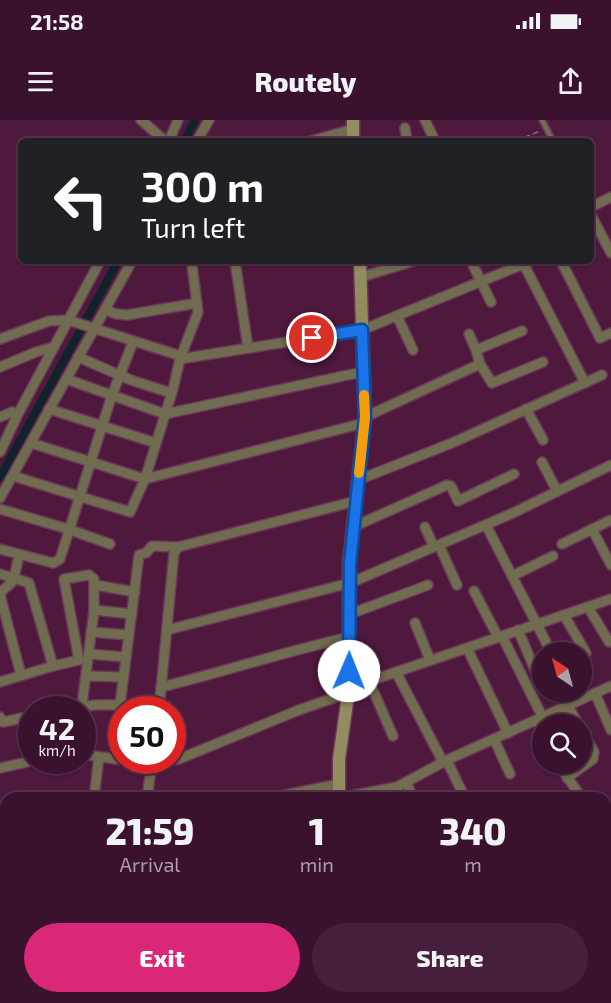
<!DOCTYPE html>
<style>
:root{--surface:#3b122e;--page:#46203a;--text:#f1f3f6;--muted:#ac9eaa;--line:#54324a;--accent:#db2777}
body{margin:0;font-family:"Exo 2",sans-serif;background:var(--page);color:var(--text);height:100vh;display:flex;flex-direction:column;font-size:22px;white-space:nowrap}
*{box-sizing:border-box;margin:0}
p{font-size:20px;color:var(--muted)}
.icon{flex:none;width:33px;height:33px;fill:none;stroke:currentColor;stroke-width:2;stroke-linecap:round;stroke-linejoin:round}
.map{position:relative;flex:1;overflow:hidden}
.side{position:absolute;left:0px;top:672px;width:612px;height:212px;display:flex;flex-direction:column;background:var(--surface);border-radius:18px 18px 0 0;box-shadow:0 2px 4px #0004,0 0 0 2px var(--line)}
.side>*{flex:none}
.hud{position:absolute;left:18px;top:18px;width:576px;height:126px;border-radius:9px;box-shadow:0 2px 4px #0004,0 0 0 2px var(--line);background:#202124;color:#fff;overflow:hidden}
.needle{width:39px;rotate:324deg}
.fabs{position:absolute;left:532px;top:522px;display:grid;gap:12px}
.fabs a{display:grid;place-items:center;width:60px;height:60px;border-radius:50%;background:var(--surface);box-shadow:0 2px 4px #0004,0 0 0 2px var(--line);font-size:30px}
.speed{position:absolute;left:18px;top:576px;display:flex;gap:12px;font-size:30px;font-weight:700;text-align:center}
.speed>*{display:grid;place-content:center;width:78px;height:78px;border-radius:50%;background:var(--surface);box-shadow:0 2px 4px #0004,0 0 0 2px var(--line);line-height:1}
.speed small{font-size:15px;font-weight:400}
.speed .limit{border:9px solid #d22;background:#fff;color:#111}
.pin{position:absolute;display:grid;place-items:center;width:51px;height:51px;color:#fff;margin:-26px;border:3px solid #fff;border-radius:50%;box-shadow:0 2px 6px #0007}
.me{position:absolute;width:66px;margin:-33px;rotate:1deg;stroke-linejoin:round;filter:drop-shadow(0 0 4px #0008)}
.turn{display:flex;align-items:center;gap:21px;height:126px;padding:0 24px;font-size:27px}
.turn .icon{width:78px;height:78px;stroke-width:2.5}
.turn b{display:block;font-size:42px;line-height:51px}
.eta{display:flex;justify-content:space-evenly;align-items:center;height:102px;text-align:center}
.eta b{font-size:36px;font-weight:800;line-height:42px}
.primary-button{display:flex;gap:12px;margin-top:auto;padding:12px 24px}
.primary-button a{flex:1;height:69px;border-radius:36px;background:var(--accent);color:#fff;font-size:24px;font-weight:800;line-height:69px;text-align:center}
.primary-button a+a{background:var(--page);color:var(--text)}
.status{display:flex;justify-content:space-between;align-items:center;height:42px;padding:0 30px;background:var(--surface);direction:ltr}
.status svg{height:16px;fill:currentColor}
header{display:flex;justify-content:space-between;align-items:center;height:78px;padding:0 24px;background:var(--surface);font-size:27px;font-weight:800}
.map>svg:first-child{display:block}
.lines{fill:none;stroke-linecap:round;stroke-linejoin:round}
.canal{stroke:#11232a;stroke-width:8}
.service-casing{stroke:#6b385a;stroke-width:8}
.minor-casing{stroke:#6b385a;stroke-width:12}
.secondary-casing{stroke:#6b385a;stroke-width:15}
.path{stroke:#936682;stroke-width:1.5;stroke-dasharray:6 3;stroke-linecap:butt}
.service{stroke:#6f6c50;stroke-width:4.5}
.minor{stroke:#6f6c50;stroke-width:9}
.secondary{stroke:#928d5f;stroke-width:12}
.route-casing{stroke:#114b97;stroke-width:15}
.route{stroke:#1a73e8;stroke-width:10}
.slow{stroke:#f59e0b;stroke-width:10}
</style>
<div class="status"><b>21:58</b><svg viewBox="0 0 49 12"><path d="M0 12V9h3v3zM5 12V6h3v6zM10 12V3h3v9zM15 12V0h3v12zM26 1h20v11H26zM47 4h2v5h-2z"/></svg></div>
<header><svg class="icon" aria-label="menu" viewBox="0 0 24 24"><path d="M4 6h16M4 12h16M4 18h16"/></svg>Routely<svg class="icon" aria-label="share" viewBox="0 0 24 24"><path d="M12 15V3M7 8l5-5 5 5M5 13v7h14v-7"/></svg></header>
<div class="map">
<svg width="611" height="883" viewBox="0 0 611 883">
<rect width="100%" height="100%" fill="#4f183d"/>
<g class="lines">
<g class="canal">
<path d="M184 21 195 0"/>
<path d="M0 357 118 141"/>
</g>
<g class="service-casing">
<path id="service" d="M542 0 553 21"/>
</g>
<g class="minor-casing">
<g id="minor">
<path d="M141 0 165 21"/>
<path d="M425 0 435 21"/>
<path d="M405 8 407 21"/>
<path d="M169 21 178 0"/>
<path d="M197 21 209 0"/>
<path d="M311 21 353 9"/>
<path d="M591 87 611 77"/>
<path d="M591 95 611 133"/>
<path d="M235 141 248 228"/>
<path d="M471 141 491 182"/>
<path d="M522 141 585 263"/>
<path d="M561 141 600 218 611 213"/>
<path d="M361 157 414 141"/>
<path d="M106 190 116 194 127 195 197 183"/>
<path d="M397 196 413 230"/>
<path d="M469 214 476 230"/>
<path d="M0 219 49 201 68 200 181 236"/>
<path d="M78 237 131 260 171 273"/>
<path d="M180 239 362 210 531 141"/>
<path d="M480 244 476 230 522 211"/>
<path d="M0 247 36 232 54 227"/>
<path d="M66 259 165 294 362 252"/>
<path d="M49 289 156 323"/>
<path d="M526 289 543 320"/>
<path d="M0 297 12 292 18 294"/>
<path d="M365 297 480 244 492 263 543 242"/>
<path d="M31 323 145 359 364 303"/>
<path d="M0 332 18 294 100 141"/>
<path d="M542 342 557 371"/>
<path d="M13 356 130 392 145 359 173 269 180 239 198 192 192 145 195 141"/>
<path d="M358 360 452 323 602 255"/>
<path d="M0 378 132 141"/>
<path d="M0 389 68 409 110 424"/>
<path d="M486 405 551 532"/>
<path d="M353 407 447 365 451 366 458 381 514 354"/>
<path d="M425 407 434 427"/>
<path d="M592 409 611 445"/>
<path d="M562 424 611 400"/>
<path d="M439 425 457 465"/>
<path d="M0 429 53 443 60 439 112 275 133 222"/>
<path d="M0 454 14 458 19 435"/>
<path d="M512 456 553 436"/>
<path d="M95 465 135 472"/>
<path d="M474 471 498 517"/>
<path d="M0 475C2 467 11 467 14 458L29 463 53 546 0 562"/>
<path d="M0 475 21 555"/>
<path d="M588 487 609 522"/>
<path d="M94 490 132 494"/>
<path d="M350 494 428 465"/>
<path d="M564 495 586 533"/>
<path d="M415 503 430 540"/>
<path d="M167 510 350 463 513 393 611 345"/>
<path d="M518 510 535 550"/>
<path d="M91 512 129 515"/>
<path d="M502 516 542 596"/>
<path d="M467 528 508 613"/>
<path d="M89 534 126 537"/>
<path d="M53 546 79 540 64 459 89 455 94 459V491L82 585"/>
<path d="M396 552 443 642 449 645 465 678"/>
<path d="M86 556 124 557"/>
<path d="M369 561 393 616"/>
<path d="M161 567C224 552 286 531 350 517"/>
<path d="M349 568 611 479"/>
<path d="M595 573 611 610"/>
<path d="M120 585 139 435 146 433 152 426 178 427"/>
<path d="M568 586 578 604"/>
<path d="M63 590C90 584 117 582 143 590"/>
<path d="M159 590 174 433 178 427 356 381"/>
<path d="M0 597 3 602 32 596"/>
<path d="M536 600 543 613"/>
<path d="M494 619 510 654"/>
<path d="M82 634 122 640"/>
<path d="M132 640 152 642 147 678"/>
<path d="M152 640V642L166 640"/>
<path d="M172 640 179 639 299 590 348 573"/>
<path d="M558 644 582 678"/>
<path d="M0 648 36 640"/>
<path d="M567 658 593 639 594 632 582 611"/>
<path d="M406 662 413 678"/>
<path d="M94 678 99 637"/>
<path d="M271 678 339 664"/>
<path d="M339 678 397 667 447 640 611 566"/>
<path d="M587 678 592 676 594 678"/>
<path d="M606 690 611 696"/>
<path d="M0 706 6 704"/>
<path d="M0 755 6 753"/>
<path d="M606 760 611 766"/>
<path d="M606 790 611 785"/>
<path d="M0 813 6 811"/>
<path d="M0 845 6 843"/>
<path d="M606 853 611 858"/>
<path d="M71 878 73 883"/>
<path d="M128 878 129 883"/>
<path d="M407 878 408 883"/>
<path d="M507 878 509 883"/>
<path d="M37 883 53 878"/>
<path d="M378 883 395 878"/>
<path d="M518 883 534 878"/>
</g>
</g>
<g class="secondary-casing">
<g id="secondary">
<path d="M353 0V21"/>
<path d="M339 678V639L349 568V444L365 297 360 141"/>
<path d="M349 878V883"/>
</g>
</g>
<path class="path" d="M516 21 540 11"/>
<use href="#service" class="service"/>
<use href="#minor" class="minor"/>
<use href="#secondary" class="secondary"/>
</g>
<g class="lines">
<g class="route-casing">
<path id="route" d="M312 218 362 210 365 297 350 444 349 551"/>
</g>
<use href="#route" class="route"/>
<path class="slow" d="M359 353 365 297 364 275"/>
</g>
</svg>
<div class="fabs">
<a><svg class="needle" viewBox="-14 -14 28 28"><path d="M0-13l5 13h-10z" fill="#e53935"/><path d="M0 13l5-13h-10z" fill="#ac9eaa"/></svg></a>
<a><svg class="icon" aria-label="search" viewBox="0 0 24 24"><circle cx="10" cy="10" r="6"/><path d="M15 15l6 6"/></svg></a>
</div>
<div class="speed"><div>42<small>km/h</small></div><div class="limit">50</div></div>
<div class="pin" style="left:312px;top:218px;background:#d93025"><svg class="icon" aria-label="arrive" viewBox="0 0 24 24"><path d="M6 21V4h12l-3 4 3 4H6"/></svg></div>
<svg class="me" style="left:349px;top:551px" viewBox="-20 -20 40 40"><circle r="19" fill="#fff"/><path d="M0-13L10 11 0 6-10 11z" fill="#1a73e8"/></svg>
<div class="hud">
<div class="turn"><svg class="icon" aria-label="left" viewBox="0 0 24 24"><path d="M17 20v-9H6M10 6l-5 5 5 5"/></svg><div><b>300 m</b>Turn left</div></div>
</div>
<section class="side">
<div class="eta">
<div><b>21:59</b><p>Arrival</p></div>
<div><b>1</b><p>min</p></div>
<div><b>340</b><p>m</p></div>
</div>
<div class="primary-button"><a>Exit</a><a>Share</a></div>
</section>
</div>
